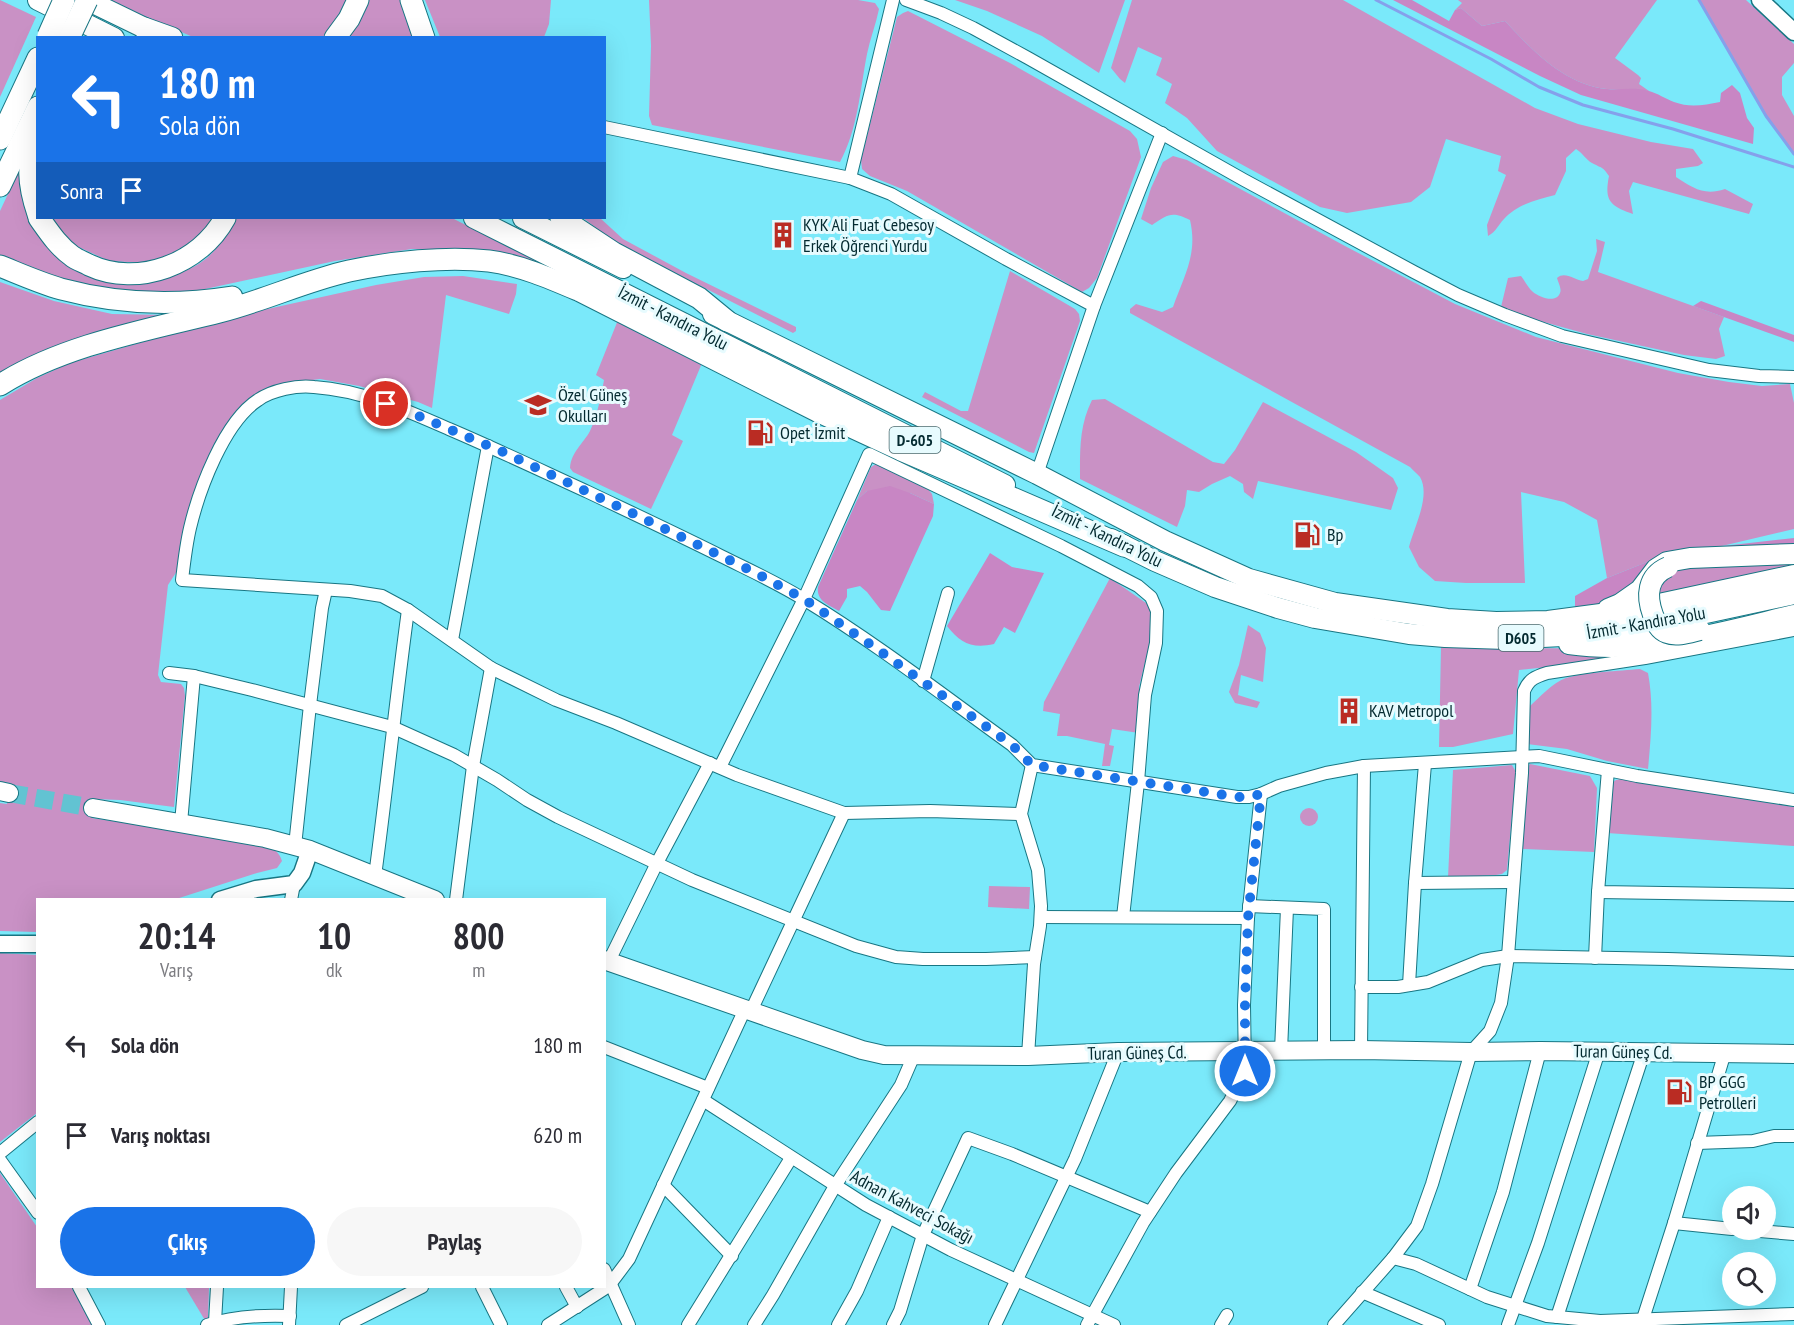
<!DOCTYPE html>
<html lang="tr">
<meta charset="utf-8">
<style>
:root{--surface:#fff;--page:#f7f7f7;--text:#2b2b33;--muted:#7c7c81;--accent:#1a73e8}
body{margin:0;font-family:"PT Sans Narrow",sans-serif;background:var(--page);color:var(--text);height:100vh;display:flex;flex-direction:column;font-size:22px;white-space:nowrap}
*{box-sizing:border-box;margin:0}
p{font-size:20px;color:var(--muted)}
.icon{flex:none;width:33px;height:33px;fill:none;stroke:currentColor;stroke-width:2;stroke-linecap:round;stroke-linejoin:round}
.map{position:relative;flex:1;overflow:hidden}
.drawer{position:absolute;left:36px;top:898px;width:570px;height:390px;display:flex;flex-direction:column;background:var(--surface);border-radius:0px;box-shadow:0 6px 24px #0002}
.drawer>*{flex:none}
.top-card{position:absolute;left:36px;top:36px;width:570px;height:183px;border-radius:0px;box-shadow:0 6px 24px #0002;background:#1a73e8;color:#fff;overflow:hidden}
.tools{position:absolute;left:1722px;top:1186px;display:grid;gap:12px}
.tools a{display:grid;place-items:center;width:54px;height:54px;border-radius:50%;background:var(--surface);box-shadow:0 6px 24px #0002;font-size:30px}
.pin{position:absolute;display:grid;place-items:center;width:51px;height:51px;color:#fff;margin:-26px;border:3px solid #fff;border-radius:50%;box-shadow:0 2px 6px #0007}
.me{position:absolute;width:66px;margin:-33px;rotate:0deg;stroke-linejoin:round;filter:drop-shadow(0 0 4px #0008)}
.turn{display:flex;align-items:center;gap:21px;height:126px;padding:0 24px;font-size:27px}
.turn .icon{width:78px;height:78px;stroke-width:2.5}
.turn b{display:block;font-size:42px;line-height:51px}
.then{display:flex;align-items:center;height:57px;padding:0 24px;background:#0003;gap:12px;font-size:22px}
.eta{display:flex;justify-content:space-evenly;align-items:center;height:102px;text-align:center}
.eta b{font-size:36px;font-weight:700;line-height:42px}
.action{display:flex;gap:12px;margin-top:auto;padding:12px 24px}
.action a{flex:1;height:69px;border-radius:36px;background:var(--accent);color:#fff;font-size:24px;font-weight:700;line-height:69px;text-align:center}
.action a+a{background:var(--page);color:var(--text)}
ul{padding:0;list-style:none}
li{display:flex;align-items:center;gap:18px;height:90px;padding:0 24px}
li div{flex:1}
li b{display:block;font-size:22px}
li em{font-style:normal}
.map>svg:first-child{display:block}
.green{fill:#c991c5}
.forest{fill:#c886c4}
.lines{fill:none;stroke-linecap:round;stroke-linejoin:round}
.stream{stroke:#85a0eb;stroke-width:3}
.primary-tunnel{stroke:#62c3d2;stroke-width:18;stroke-dasharray:18 9;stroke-linecap:butt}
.minor-casing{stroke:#187683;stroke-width:14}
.secondary-casing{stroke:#187683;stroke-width:19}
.primary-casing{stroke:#187683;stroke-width:20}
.trunk-casing{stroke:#187683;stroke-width:22}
.motorway-casing{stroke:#187683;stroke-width:23}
.minor{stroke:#fff;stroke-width:12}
.secondary{stroke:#fff;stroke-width:16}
.primary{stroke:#fff;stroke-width:18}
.trunk{stroke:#fff;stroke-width:20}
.motorway{stroke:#fff;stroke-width:21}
.trunk-bridge-casing{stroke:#187683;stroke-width:22;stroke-linecap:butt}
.motorway-bridge-casing{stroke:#187683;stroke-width:23;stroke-linecap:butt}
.trunk-bridge{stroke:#fff;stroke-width:20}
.motorway-bridge{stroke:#fff;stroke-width:21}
.route{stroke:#1a73e8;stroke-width:10;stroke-dasharray:0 18}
.labels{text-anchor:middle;stroke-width:6;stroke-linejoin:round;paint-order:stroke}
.shield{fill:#e7fbfe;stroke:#48696e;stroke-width:1.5}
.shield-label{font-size:16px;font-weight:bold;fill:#042a30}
.poi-label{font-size:18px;fill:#042a30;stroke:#e7fbfe;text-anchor:start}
.street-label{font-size:18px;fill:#042a30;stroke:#e7fbfe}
</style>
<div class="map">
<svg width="1794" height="1325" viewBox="0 0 1794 1325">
<rect width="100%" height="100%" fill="#7ae9fa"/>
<g class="green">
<path d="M0 0 36 17 0 97Z"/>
<path d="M107 0H348L333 28 323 38 193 37Z"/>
<path d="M369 0H400L414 37 347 38 359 23Z"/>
<path d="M425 0H551L549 24 544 37H440Z"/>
<path d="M649 0H858L875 3 879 9C876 24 870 39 867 54 860 90 858 129 840 162L652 125 649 116 651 46Z"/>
<path d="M955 0H1125L1099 73 1042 36 987 11Z"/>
<path d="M1132 0H1343L1535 108 1578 124 1651 142 1693 149 1703 163 1698 166 1676 169V177C1693 188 1704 196 1725 189L1753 204 1749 214 1633 182 1629 191 1633 214C1610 206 1604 201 1609 176 1602 166 1603 169 1592 163 1586 160 1583 153 1576 149L1566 158V171L1555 195C1537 200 1517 204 1504 219 1498 225 1496 232 1488 236L1487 225 1506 175 1498 171 1501 156 1446 139 1430 187 1411 202 1347 213 1320 207 1217 151 1187 118 1165 103 1172 84 1156 75 1162 58 1138 47 1125 83 1120 79 1111 68Z"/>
<path d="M1458 0H1657L1615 58 1638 75 1641 78 1639 84 1649 91C1635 89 1621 90 1607 89 1564 84 1533 51 1505 21L1482 26 1461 8 1455 10 1462 3Z"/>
<path d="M1699 0H1746L1794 44V63L1782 77V95L1794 116V152L1791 151 1766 116Z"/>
<path d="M908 11 1010 63 1130 131 1137 139 1141 157 1097 278 1089 288 1082 292 907 191 870 176 862 169 861 160 897 17 903 13Z"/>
<path d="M1173 156 1187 160 1345 246 1455 304 1536 337 1678 373 1729 382 1762 386 1790 384 1794 403V529L1688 554 1677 550 1607 578 1597 520 1564 502 1521 492 1525 583H1466L1435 581 1419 567 1409 547C1414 527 1431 496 1420 477 1417 474 1413 470 1410 467L1130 313V309L1136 304 1162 312 1173 307C1184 276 1198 254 1190 220 1172 211 1168 214 1152 225L1141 219 1151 188 1163 162Z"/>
<path d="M21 166C36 193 50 220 65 247 69 254 73 266 79 271 110 294 183 282 210 255 221 245 228 231 236 218H452L576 281 528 261 468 249H412L335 261 196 291 147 295 80 286 0 255V211Z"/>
<path d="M50 218H214L208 227 192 243 178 252 145 263 109 261 74 245 54 224Z"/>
<path d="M583 218H600L623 239 686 273 796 327V331L793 333 616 243Z"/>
<path d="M1596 239 1605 242 1598 272 1724 317 1719 329 1725 356 1716 359 1684 355 1587 334 1529 318 1501 307 1508 278 1521 276C1525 281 1528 288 1533 292 1539 297 1556 304 1560 293 1562 289 1558 282 1557 278 1565 271 1574 280 1583 281L1588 279 1597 251Z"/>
<path d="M1010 271 1075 309 1079 314 1080 321 1034 453 1029 452 922 397 925 392 961 411H968Z"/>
<path d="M463 276 517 284 516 294 509 314 446 295 432 408 418 402 359 386 320 379 275 385 263 392 231 421 179 568 168 585 158 675 161 682 181 684 184 688 185 696 174 807 120 800 94 799 92 818 253 842C265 846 278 847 282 861L277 868 257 873 173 900H38L37 932 0 931V803L7 804 10 783 0 782V400L37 378 70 363 153 339 250 313 376 285 424 277Z"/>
<path d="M0 282 54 301 112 314 172 315 0 378Z"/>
<path d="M618 320 702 363 672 435 683 441 651 509 573 472 570 468C571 452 583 444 590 431 597 416 601 397 604 380L596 375Z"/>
<path d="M1105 399 1213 462 1224 464 1235 450 1263 402 1356 452 1393 478 1398 488 1391 510 1258 481 1253 499 1244 492 1243 484 1230 476 1212 484 1199 492 1187 490 1185 506 1177 527 1080 479C1080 451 1079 426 1092 400Z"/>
<path d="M876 464 884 466 927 488 932 494 934 504 910 493 867 491 857 500 871 467Z"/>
<path d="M1794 562V570L1651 601 1652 594 1675 568Z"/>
<path d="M1110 578 1146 603 1151 612 1153 621 1151 639 1139 687V733L1112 729 1109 745 1114 746 1110 766H1102L1105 744 1067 736H1057L1060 714 1043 711 1044 702Z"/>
<path d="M1248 625 1260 633 1266 648 1263 682 1241 675 1238 695 1260 702 1257 708 1235 703 1229 692 1239 665Z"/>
<path d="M1441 647C1517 649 1594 648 1671 648L1567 665 1519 670 1513 734 1453 747H1439Z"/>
<path d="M1640 669 1648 673C1654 705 1651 737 1648 769L1607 761 1567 749 1527 744 1529 707C1540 697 1552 683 1566 678 1586 672 1619 671 1640 669Z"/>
<path d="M1530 764 1590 776 1597 788 1594 852 1523 849 1525 772Z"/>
<path d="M1512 765 1516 772 1507 870 1502 874 1496 875 1448 878 1453 770Z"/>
<path d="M1621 779 1794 807V846L1607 833 1613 782 1616 780Z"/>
<circle cx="1309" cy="817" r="9"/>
<path d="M989 886 1030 887 1029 909 988 907Z"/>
<path d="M0 953 38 955 37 1113 0 1142Z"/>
<path d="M0 1173 37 1227 38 1287H72L92 1325H0Z"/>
<path d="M185 1287H209L208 1320 206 1322Z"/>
</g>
<g class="forest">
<path d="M1393 0H1412L1449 21 1455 10 1461 8 1482 26 1505 21C1533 51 1564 84 1607 89 1621 90 1635 87 1649 91 1657 93 1666 99 1674 102 1690 108 1704 105 1720 102L1721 93 1732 85 1740 93 1747 118 1754 128 1753 144 1581 95 1540 76Z"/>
<path d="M1701 301 1794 335V342L1693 306Z"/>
<path d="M890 486 910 493 934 504 933 516 890 611 881 610 867 592 860 586 847 589V597L839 611C829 605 816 601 818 587L857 500 867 491Z"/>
<path d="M1794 538V549L1678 558 1619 602 1575 614V596L1607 578 1677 550 1688 554 1723 546Z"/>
<path d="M990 553 1012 567 1044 573 1015 633 1004 627 994 644C972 649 960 643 947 626Z"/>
</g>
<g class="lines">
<g class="stream">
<path d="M1376 0 1491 59 1539 87 1583 105 1673 129 1794 167"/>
<path d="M1699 0 1766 116 1794 154"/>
</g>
<path class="primary-tunnel" d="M9 793 93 808"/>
<g class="minor-casing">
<g id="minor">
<path d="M906 0 941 13 973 28 1028 58 1244 180 1414 272 1458 295 1505 315 1562 336 1709 370 1759 376 1794 377"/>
<path d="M604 127 850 178 891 194 1006 259 1094 306"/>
<path d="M850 178 893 0"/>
<path d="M1037 474 1094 306 1162 133"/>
<path d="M452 640 488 446"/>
<path d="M169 673 194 676 252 690 392 727 454 755 497 780 527 800 558 817 692 880 856 946 896 957 923 959H986L1035 957"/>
<path d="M923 681 948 593"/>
<path d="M720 767 804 599 869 454 1061 546 1138 586 1151 597 1157 611 1156 643 1145 695 1138 782 1123 917"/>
<path d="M1608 770 1598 892 1794 895"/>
<path d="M1021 814 930 811 844 813 737 775 616 723 556 700 491 668 408 610 382 596 350 591 182 580C184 563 186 545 190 528 199 490 224 422 258 400 272 390 297 385 314 387 361 390 406 410 449 429 496 449 542 471 588 492 632 513 677 534 721 556 749 570 778 583 805 600 877 644 944 696 1012 745L1032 765 1237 797H1249L1261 794 1279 786 1326 773 1364 766 1539 756 1637 776 1794 800"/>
<path d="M181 823 194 676"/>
<path d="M295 846 310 705 322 608 326 590"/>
<path d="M375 876C387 787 396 698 408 610"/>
<path d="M1415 883 1513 882"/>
<path d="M291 900 294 884"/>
<path d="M456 900 473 766 491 668"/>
<path d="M1249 906 1324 909V1050"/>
<path d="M1041 917 1248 918"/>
<path d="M1595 958 1598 892"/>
<path d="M609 961 657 863 710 763"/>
<path d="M1409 985 1415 883 1425 764"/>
<path d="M1361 987H1398L1428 982 1482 960 1508 956 1668 959 1794 963"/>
<path d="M751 1011 844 813"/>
<path d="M604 1047 708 1088"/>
<path d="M1361 1050 1364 766"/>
<path d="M1281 1051 1287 908"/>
<path d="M1028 1056 1034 964 1040 926 1041 906 1038 870 1021 814 1032 765"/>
<path d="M703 1100 866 1205 951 1250 1114 1325"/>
<path d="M1697 1143 1753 1141 1774 1136H1794"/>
<path d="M0 1153 38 1122"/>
<path d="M0 1160 38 1213"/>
<path d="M663 1185 732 1256"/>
<path d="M1674 1223 1732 1229"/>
<path d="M1748 1230 1794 1234"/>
<path d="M1393 1258 1416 1264 1487 1297 1547 1316 1600 1321 1794 1314"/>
<path d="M604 1269 629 1325"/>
<path d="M79 1287 99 1325"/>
<path d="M482 1287 501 1325"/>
<path d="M566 1287 577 1307"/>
<path d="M1470 1289 1503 1192 1540 1051"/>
<path d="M1362 1292 1439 1325"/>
<path d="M1557 1317 1644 1052"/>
<path d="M215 1322 217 1287"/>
<path d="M207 1325C233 1316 263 1315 290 1316"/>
<path d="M289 1325 291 1287"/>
<path d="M346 1325 422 1287"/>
<path d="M548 1325 604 1289 611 1283 629 1259 745 1009"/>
<path d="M688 1325 791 1158"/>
<path d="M754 1325 773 1295 835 1186 901 1085 914 1055"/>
<path d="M838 1325 857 1291 889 1217"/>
<path d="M893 1325 900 1311 923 1235 968 1138 1012 1154 1150 1212"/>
<path d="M995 1325 1075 1159 1118 1052"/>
<path d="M1087 1325 1143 1223 1176 1173 1230 1101 1245 1071 1244 1005 1248 918 1261 794"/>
<path d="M1221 1325 1227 1315"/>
<path d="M1334 1325 1393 1258 1417 1226 1432 1184 1471 1052 1490 1031 1501 1003 1508 956 1522 773 1524 691C1529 679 1535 677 1547 673L1645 658 1794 630"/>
<path d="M1508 1325 1538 1243 1599 1051"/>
<path d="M1641 1325 1674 1223 1725 1052"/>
</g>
</g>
<g class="secondary-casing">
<g id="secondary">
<path d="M1760 0 1794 32"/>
<path d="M220 900 256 889 294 884 302 873 310 850"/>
<path d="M0 944H38"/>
</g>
</g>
<g class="primary-casing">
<g id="primary">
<path d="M0 791 9 793"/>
<path d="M93 808 265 838 310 850 435 900"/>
<path d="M604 960 862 1050 884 1055 1028 1056 1118 1052 1361 1050 1471 1052 1540 1051 1794 1054"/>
</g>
</g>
<g class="trunk-casing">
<g id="trunk">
<path d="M38 0 114 38"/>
<path d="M87 0 159 35"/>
<path d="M474 218 1005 485"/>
<path d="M523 218 623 268"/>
<path d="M713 314 1037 474 1165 541 1249 579 1335 603 1447 619 1496 622 1548 621 1631 610 1794 575"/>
<path d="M1111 539 1155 561 1215 587 1278 608 1315 618 1409 634 1445 637 1506 639 1562 636 1627 630 1794 594"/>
<path d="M1608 609 1620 604 1640 590 1656 569 1667 562 1690 558 1794 554"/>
<path d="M1569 644C1647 655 1719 633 1794 615"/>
</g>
</g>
<g class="motorway-casing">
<g id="motorway">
<path d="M411 0 424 38"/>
<path d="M144 28 172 38"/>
<path d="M335 38 349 19 358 0"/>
<path d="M38 132C26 162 28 185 38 214"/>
<path d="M0 139 38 58"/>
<path d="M0 186 38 107"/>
<path d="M39 218C49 232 58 246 72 256 77 260 84 262 89 265 138 288 200 264 225 218"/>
<path d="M561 218 614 253 699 298 727 321"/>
<path d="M0 266C20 274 40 283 61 289 117 304 175 306 232 297"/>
<path d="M0 385C63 345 147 330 219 312 263 301 305 281 349 271 391 262 446 256 489 261 520 265 552 279 580 291L817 411 901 450 1124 546"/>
</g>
</g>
<use href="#minor" class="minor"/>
<use href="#secondary" class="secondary"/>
<use href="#primary" class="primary"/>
<use href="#trunk" class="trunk"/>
<use href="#motorway" class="motorway"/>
<g class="trunk-bridge-casing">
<path id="trunk-bridge" d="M1668 567C1647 576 1646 596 1653 615 1656 623 1659 630 1667 633 1677 637 1691 632 1700 630"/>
</g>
<g class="motorway-bridge-casing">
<g id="motorway-bridge">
<path d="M48 36 64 0"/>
<path d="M69 38 87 0"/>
</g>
</g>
<use href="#trunk-bridge" class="trunk-bridge"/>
<use href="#motorway-bridge" class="motorway-bridge"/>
</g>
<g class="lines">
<path class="route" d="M386 404 402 409 503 452 634 514 754 572 804 599 877 649 1012 745 1032 765 1237 797H1249L1261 794 1248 918 1245 1005V1071"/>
</g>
<defs>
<g id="building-bare" transform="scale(2.07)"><path d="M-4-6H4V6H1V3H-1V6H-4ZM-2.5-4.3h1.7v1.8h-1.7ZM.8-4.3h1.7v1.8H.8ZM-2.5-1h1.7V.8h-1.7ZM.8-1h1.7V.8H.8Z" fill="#ba2c23" stroke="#e7fbfe" stroke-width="2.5" paint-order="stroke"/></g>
<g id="school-bare" transform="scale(2.07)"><path d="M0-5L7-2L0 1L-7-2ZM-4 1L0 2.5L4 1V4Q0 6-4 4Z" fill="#ba2c23" stroke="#e7fbfe" stroke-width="2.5" paint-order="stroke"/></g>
<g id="fuel-bare" transform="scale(2.07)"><path d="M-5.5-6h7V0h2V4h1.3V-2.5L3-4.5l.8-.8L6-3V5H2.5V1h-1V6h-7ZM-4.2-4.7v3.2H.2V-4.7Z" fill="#ba2c23" stroke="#e7fbfe" stroke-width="2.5" paint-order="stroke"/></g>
</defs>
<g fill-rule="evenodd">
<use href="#building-bare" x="783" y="235"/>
<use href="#school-bare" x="538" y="405"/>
<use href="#fuel-bare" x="760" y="433"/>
<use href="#fuel-bare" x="1307" y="535"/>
<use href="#building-bare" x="1349" y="711"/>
<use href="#fuel-bare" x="1679" y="1092"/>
</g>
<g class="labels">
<g class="shield">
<rect x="889.5" y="427" width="51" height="26" rx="4.5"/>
<rect x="1498.5" y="625" width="45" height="26" rx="4.5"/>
</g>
<g class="shield-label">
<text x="915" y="446">D-605</text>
<text x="1521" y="644">D605</text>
</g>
<g class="poi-label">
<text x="803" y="231">KYK Ali Fuat Cebesoy<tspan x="803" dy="21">Erkek Öğrenci Yurdu</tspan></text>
<text x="558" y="401">Özel Güneş<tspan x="558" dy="21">Okulları</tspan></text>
<text x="780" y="439">Opet İzmit</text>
<text x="1327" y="541">Bp</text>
<text x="1369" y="717">KAV Metropol</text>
<text x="1699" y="1088">BP GGG<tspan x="1699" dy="21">Petrolleri</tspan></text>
</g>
<g class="street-label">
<text transform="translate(673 318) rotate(27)" y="6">İzmit - Kandıra Yolu</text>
<text transform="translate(1107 536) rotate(26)" y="6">İzmit - Kandıra Yolu</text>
<text transform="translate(1646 623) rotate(-10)" y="6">İzmit - Kandıra Yolu</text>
<text transform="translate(1623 1052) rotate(1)" y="6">Turan Güneş Cd.</text>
<text transform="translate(1137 1053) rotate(-1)" y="6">Turan Güneş Cd.</text>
<text transform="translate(912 1207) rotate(28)" y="6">Adnan Kahveci Sokağı</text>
</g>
</g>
</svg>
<div class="tools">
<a><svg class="icon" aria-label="sound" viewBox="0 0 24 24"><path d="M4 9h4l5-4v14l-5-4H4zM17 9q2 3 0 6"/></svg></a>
<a><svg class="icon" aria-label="search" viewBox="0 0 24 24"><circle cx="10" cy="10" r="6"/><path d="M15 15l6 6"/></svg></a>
</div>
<div class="pin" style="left:386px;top:404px;background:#d93025"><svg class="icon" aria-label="arrive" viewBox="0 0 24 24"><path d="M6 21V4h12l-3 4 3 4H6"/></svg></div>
<svg class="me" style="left:1245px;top:1071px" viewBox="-20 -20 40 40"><circle r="17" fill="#1a73e8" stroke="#fff" stroke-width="3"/><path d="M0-11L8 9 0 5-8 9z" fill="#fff"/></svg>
<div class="top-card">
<div class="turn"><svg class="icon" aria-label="left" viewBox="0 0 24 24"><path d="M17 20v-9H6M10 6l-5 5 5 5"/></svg><div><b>180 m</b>Sola dön</div></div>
<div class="then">Sonra<svg class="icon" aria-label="arrive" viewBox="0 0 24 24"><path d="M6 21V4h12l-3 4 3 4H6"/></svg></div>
</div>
<section class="drawer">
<div class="eta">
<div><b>20:14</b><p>Varış</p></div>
<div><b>10</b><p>dk</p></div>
<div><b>800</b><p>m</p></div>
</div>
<ul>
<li><svg class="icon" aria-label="left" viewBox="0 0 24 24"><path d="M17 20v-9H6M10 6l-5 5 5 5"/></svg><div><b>Sola dön</b></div><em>180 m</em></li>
<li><svg class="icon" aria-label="arrive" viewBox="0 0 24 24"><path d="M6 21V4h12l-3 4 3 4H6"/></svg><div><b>Varış noktası</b></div><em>620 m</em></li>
</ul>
<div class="action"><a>Çıkış</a><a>Paylaş</a></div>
</section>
</div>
